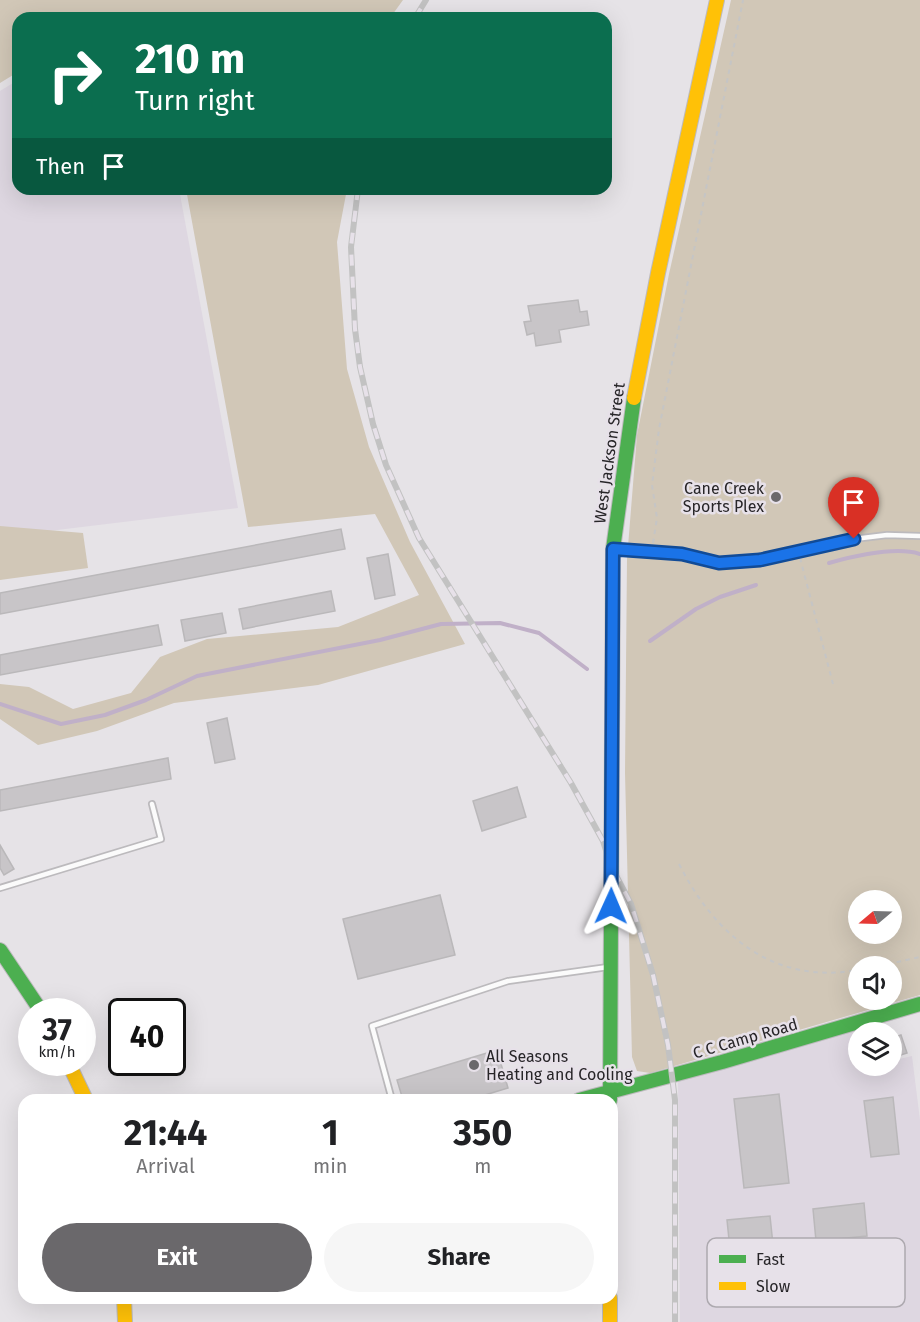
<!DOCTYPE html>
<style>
:root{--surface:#fff;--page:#f6f6f6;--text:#202124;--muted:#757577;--accent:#6a686b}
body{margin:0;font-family:"Fira Sans",sans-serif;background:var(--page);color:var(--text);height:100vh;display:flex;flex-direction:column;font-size:22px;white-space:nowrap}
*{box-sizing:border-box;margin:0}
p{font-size:20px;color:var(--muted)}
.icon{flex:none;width:33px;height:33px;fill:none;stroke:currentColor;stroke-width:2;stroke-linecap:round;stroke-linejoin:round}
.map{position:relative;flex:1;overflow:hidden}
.panel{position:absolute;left:18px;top:1094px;width:600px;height:210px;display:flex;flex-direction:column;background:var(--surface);border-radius:18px;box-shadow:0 6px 24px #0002}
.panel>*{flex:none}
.banner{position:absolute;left:12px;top:12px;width:600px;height:183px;border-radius:18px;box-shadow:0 6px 24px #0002;background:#0b6e4f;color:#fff;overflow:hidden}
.needle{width:39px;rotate:251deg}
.buttons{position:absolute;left:848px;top:890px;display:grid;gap:12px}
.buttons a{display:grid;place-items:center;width:54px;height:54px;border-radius:50%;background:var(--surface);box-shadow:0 6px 24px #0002;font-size:30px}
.speed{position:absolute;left:18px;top:998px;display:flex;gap:12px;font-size:30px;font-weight:700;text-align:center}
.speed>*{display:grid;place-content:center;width:78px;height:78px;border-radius:50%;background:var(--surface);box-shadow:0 6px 24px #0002;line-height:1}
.speed small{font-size:15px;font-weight:400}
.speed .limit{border:3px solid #111;border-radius:9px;background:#fff;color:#111}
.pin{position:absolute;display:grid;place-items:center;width:51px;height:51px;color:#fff;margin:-62px -26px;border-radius:50% 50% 50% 0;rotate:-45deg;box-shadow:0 0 6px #0007}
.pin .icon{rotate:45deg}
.me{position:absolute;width:66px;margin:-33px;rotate:1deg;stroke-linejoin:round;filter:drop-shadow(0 0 4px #0008)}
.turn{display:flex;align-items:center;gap:21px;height:126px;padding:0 24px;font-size:27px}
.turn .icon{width:78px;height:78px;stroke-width:2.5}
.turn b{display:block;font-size:42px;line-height:51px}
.then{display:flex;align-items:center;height:57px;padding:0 24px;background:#0003;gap:12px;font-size:22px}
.eta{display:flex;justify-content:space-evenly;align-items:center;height:102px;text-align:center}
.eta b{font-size:36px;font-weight:700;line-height:42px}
.primary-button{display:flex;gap:12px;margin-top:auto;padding:12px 24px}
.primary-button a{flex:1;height:69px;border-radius:36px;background:var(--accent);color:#fff;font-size:24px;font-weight:700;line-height:69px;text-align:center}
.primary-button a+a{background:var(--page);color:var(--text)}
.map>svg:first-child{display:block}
.built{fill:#ded7e1}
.green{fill:#d1c7b7;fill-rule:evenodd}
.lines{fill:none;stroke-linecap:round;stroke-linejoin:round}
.stream{stroke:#c0b0c8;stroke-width:4}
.building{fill:#c8c5c8;stroke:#bab8ba;stroke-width:1.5}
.lane-casing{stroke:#bcbabd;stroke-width:8}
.fast-casing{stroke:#bcbabd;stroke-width:16}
.slow-casing{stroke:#bcbabd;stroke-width:16}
.path{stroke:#c5c5c5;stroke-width:2;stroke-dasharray:4.5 4.5;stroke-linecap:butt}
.lane{stroke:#fbfbfb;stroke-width:4.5}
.fast{stroke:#4caf50;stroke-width:14}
.slow{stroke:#ffc107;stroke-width:14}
.rail-casing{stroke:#c2c2c2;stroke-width:6}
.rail{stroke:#e7e1e9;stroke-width:4;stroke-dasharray:11;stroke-linecap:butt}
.route-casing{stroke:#114b97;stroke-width:15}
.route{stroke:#1a73e8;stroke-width:10}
.poi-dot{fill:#6a686b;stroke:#e7e1e9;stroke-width:2}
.labels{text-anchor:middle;stroke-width:5;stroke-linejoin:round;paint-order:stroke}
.street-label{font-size:16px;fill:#272528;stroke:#e7e1e9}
.poi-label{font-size:16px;fill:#272528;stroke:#e7e1e9;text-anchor:end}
.key{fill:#e7e1e9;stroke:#ada9af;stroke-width:1.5}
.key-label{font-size:16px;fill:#272528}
</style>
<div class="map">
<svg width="920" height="1322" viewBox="0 0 920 1322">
<rect width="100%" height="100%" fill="#e6e3e7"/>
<g class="built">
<path d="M18 80V189H179L238 508 0 537V91Z"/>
<path d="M852 1029 858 1047V1065H891V1061L912 1056 920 1120V1322H680L678 1081Z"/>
</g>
<g class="green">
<path d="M0 0H403L390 18H18V72L0 83Z"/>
<path d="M731 0H920V995L650 1073 637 1071 632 1057 625 773 627 559 637 435 669 274ZM858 900H891V933H858ZM858 966H891V999H858Z"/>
<path d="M186 189H347L337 242 347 369 369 447 410 542 465 644 318 685 174 703 97 731 38 745 0 719V684L29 687 73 709 131 693 160 657 207 639 338 627 419 595 375 514 248 527Z"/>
<path d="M0 526 83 533 88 568 0 580Z"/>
</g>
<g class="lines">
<g class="stream">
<path d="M829 563C854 556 895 546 920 554"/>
<path d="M650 641 696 609 720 597 756 585"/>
<path d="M0 704 61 724 105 715 146 700 197 676 380 640 441 624 500 623 539 633 587 669"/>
</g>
</g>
<g class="building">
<path d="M578 300 580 312 587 311 589 325 559 330 561 342 536 346 534 333 527 335 524 322 531 321 528 306Z"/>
<path d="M341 529 345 549 0 614V593Z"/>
<path d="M388 554 395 595 375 599 367 558Z"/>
<path d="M331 591 335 611 243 629 239 609Z"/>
<path d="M222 613 226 633 185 641 181 620Z"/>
<path d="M158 625 162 645 0 675V655Z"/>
<path d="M227 718 235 759 215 763 207 723Z"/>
<path d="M168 758 171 779 0 811V790Z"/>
<path d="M517 787 526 817 482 831 473 801Z"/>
<path d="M0 845 14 869 4 875 0 868Z"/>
<path d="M440 895 455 955 358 979 343 919Z"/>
<path d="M901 1035 907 1053 891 1058V1038Z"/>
<path d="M497 1050 508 1088 475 1098 476 1100H403L397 1080Z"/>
<path d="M779 1094 789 1183 744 1188 734 1099Z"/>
<path d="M893 1097 899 1154 871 1157 864 1101Z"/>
<path d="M864 1203 867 1236 816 1241 813 1209Z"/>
<path d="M770 1216 775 1264 732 1269 727 1220Z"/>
</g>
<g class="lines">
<g class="lane-casing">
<g id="lane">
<path d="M616 549 682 554 719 563 760 559 854 539 887 535 920 536"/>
<path d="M0 888 161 839 152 804"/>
<path d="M392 1100 372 1026 508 981 608 967"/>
</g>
</g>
<g class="fast-casing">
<g id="fast">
<path d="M0 950 41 1011"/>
<path d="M579 1100 722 1062 920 1004"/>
<path d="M610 1100 613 549 634 398"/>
</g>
</g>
<g class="slow-casing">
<g id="slow">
<path d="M634 398 658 273 717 0"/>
<path d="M68 1062 86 1100"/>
<path d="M124 1298 125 1322"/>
<path d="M610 1298V1322"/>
</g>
</g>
<g class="path">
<path d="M653 543 657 518 652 485 659 429 743 0"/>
<path d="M800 558 833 684"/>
<path d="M679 864C715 935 773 985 858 970"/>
<path d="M879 966 920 957"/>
</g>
<use href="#lane" class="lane"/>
<use href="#fast" class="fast"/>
<use href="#slow" class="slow"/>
<g class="rail-casing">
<g id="rail">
<path d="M415 18 426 0"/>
<path d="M358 189 351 247 355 329 360 367 373 424 386 465 419 538 571 783 603 841 611 866 631 904 653 975 668 1045 675 1100V1322"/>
</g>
</g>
<use href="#rail" class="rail"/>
</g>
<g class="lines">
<g class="route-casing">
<path id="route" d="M611 906 613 549 682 554 719 563 760 560 854 539"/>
</g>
<use href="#route" class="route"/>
</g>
<g class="poi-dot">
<circle cx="776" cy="497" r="6"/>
<circle cx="474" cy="1065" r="6"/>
</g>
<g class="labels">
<g class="street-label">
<text transform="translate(609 453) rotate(-82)" y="6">West Jackson Street</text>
<text transform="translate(745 1038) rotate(-16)" y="6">C C Camp Road</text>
</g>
<g class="poi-label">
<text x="764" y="494">Cane Creek<tspan x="764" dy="18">Sports Plex</tspan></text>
<text x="486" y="1062" text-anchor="start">All Seasons<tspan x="486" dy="18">Heating and Cooling</tspan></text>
</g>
</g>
<rect x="707" y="1238" width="198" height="69" rx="9" class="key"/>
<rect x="719" y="1255" width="27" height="8" fill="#4caf50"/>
<rect x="719" y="1282" width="27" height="8" fill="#ffc107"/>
<g class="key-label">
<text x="756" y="1265">Fast</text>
<text x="756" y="1292">Slow</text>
</g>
</svg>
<div class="buttons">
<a><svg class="needle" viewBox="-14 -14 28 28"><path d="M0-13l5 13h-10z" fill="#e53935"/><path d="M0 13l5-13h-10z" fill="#757577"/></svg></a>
<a><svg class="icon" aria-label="sound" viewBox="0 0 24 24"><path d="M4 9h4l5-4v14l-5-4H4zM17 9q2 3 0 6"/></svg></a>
<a><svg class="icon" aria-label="layers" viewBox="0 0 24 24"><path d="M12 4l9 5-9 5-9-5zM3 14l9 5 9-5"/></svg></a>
</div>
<div class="speed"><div>37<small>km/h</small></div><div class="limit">40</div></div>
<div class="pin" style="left:854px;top:539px;background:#d93025"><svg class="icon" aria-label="arrive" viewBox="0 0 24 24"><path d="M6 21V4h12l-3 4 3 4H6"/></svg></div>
<svg class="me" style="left:611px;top:906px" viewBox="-20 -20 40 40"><path d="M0-17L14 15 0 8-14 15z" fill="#1a73e8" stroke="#fff" stroke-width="4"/></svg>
<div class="banner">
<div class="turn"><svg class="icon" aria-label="right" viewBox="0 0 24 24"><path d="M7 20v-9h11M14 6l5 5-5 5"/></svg><div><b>210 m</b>Turn right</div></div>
<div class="then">Then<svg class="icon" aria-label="arrive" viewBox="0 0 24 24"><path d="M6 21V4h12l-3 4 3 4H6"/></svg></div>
</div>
<section class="panel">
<div class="eta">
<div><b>21:44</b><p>Arrival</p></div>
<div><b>1</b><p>min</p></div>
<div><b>350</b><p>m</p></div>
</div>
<div class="primary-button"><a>Exit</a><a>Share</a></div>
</section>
</div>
